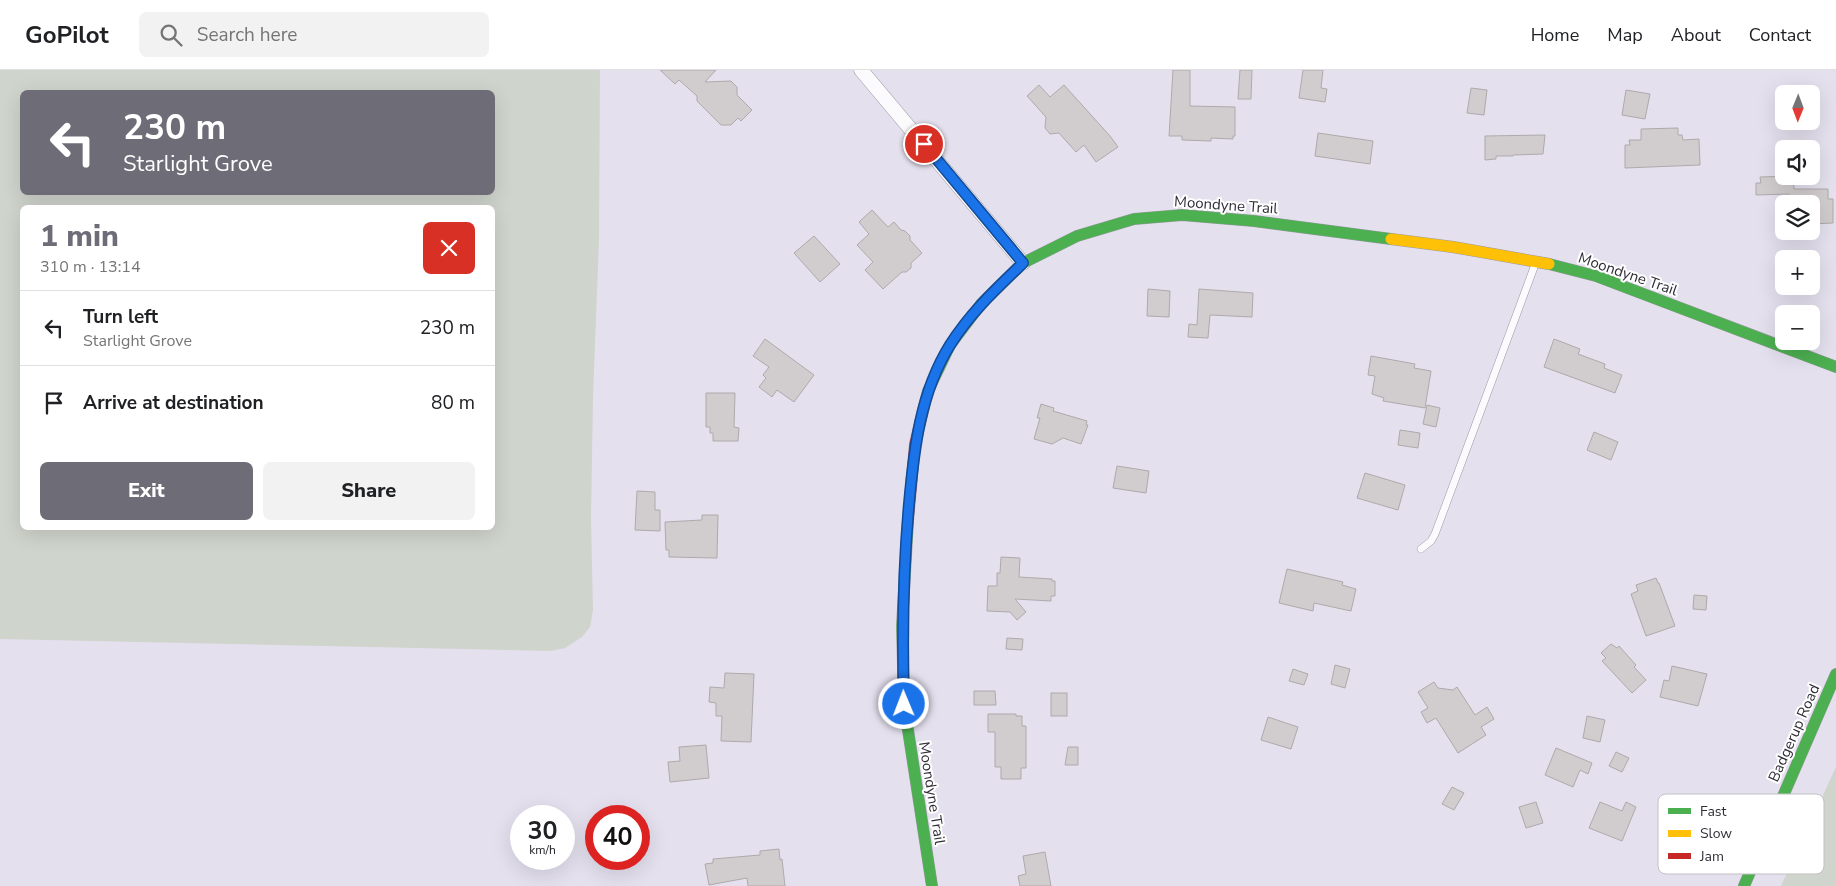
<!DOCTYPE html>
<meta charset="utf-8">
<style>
:root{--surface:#fff;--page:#f2f2f2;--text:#202124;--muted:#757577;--line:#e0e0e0;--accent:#6e6c76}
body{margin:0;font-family:"Nunito Sans",sans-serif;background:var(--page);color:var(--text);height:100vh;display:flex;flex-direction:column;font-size:19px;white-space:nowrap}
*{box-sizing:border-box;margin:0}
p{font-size:16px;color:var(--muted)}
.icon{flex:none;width:28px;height:28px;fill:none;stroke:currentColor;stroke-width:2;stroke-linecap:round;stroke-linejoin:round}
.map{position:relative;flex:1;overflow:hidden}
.sheet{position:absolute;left:20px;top:135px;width:475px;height:325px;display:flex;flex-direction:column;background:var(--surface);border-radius:8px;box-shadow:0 5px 20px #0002}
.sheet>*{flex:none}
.guide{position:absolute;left:20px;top:20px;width:475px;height:105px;border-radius:8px;box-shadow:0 5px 20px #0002;background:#6e6c76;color:#fff;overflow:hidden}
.needle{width:32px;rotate:181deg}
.fabs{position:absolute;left:1775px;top:15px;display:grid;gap:10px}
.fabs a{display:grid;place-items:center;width:45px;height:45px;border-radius:8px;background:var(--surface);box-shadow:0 5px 20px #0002;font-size:25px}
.speed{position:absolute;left:510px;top:735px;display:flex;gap:10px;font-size:25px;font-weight:700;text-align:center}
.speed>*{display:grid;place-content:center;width:65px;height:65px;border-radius:50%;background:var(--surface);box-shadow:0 5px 20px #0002;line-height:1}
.speed small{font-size:12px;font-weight:400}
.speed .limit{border:8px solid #d22;background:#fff;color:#111}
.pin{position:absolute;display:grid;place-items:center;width:42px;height:42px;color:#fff;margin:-21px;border:2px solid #fff;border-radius:50%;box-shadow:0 1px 5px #0007}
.me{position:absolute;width:55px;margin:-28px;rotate:359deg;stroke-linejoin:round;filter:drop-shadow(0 0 4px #0008)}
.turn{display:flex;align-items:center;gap:18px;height:105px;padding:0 20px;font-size:22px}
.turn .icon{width:65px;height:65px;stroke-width:2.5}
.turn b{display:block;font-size:35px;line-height:42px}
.round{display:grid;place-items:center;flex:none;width:52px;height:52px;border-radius:8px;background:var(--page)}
.head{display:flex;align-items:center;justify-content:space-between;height:85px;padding:0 20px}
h1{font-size:30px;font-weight:800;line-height:38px;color:var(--accent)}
.primary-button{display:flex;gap:10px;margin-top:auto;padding:10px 20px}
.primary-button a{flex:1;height:58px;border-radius:8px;background:var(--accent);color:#fff;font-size:20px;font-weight:800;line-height:58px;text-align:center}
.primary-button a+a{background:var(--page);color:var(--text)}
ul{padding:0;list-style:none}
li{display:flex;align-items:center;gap:15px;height:75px;padding:0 20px;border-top:1px solid var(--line)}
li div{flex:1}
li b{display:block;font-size:19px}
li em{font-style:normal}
header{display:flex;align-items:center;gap:30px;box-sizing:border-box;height:70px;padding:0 25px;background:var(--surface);border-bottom:1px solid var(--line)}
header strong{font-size:24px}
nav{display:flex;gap:28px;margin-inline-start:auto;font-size:18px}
.search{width:350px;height:45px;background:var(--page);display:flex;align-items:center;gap:12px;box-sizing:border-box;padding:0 18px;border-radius:8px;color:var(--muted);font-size:19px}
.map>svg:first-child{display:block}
.green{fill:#cfd4cc;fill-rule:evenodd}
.building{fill:#d1cdcf;stroke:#aeaaab}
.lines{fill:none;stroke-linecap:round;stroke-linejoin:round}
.lane-casing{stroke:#9c9aa4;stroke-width:8}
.street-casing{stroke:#9c9aa4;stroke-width:15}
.fast-casing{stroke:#9c9aa4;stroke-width:12}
.slow-casing{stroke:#9c9aa4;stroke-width:12}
.jam-casing{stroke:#9c9aa4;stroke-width:12}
.lane{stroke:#fbfafc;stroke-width:7}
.street{stroke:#fbfafc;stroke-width:14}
.fast{stroke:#4caf50;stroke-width:11}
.slow{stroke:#ffc107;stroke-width:11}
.jam{stroke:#c62828;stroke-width:11}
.route-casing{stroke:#114b97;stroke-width:12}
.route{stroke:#1a73e8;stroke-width:9}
.labels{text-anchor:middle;stroke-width:4;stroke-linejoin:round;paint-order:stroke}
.street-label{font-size:15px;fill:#2f2d36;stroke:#fff}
.key{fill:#fff;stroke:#c1c0c3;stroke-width:1}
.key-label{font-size:14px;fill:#2f2d36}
</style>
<header>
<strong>GoPilot</strong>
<div class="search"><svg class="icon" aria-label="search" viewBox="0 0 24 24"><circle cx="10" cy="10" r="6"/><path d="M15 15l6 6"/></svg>Search here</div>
<nav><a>Home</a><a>Map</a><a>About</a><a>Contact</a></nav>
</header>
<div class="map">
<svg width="1836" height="816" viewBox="0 0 1836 816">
<rect width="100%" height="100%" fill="#e4e0ee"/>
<g class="green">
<path d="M0 0H600L599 169 593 326 591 449 593 540 590 557 582 567 565 578 551 581 0 569ZM22 22H492V122H22ZM22 138H492V458H22Z"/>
<path d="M1836 697V816H1781Z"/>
</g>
<g class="building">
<path d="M660 0H716L705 12 731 11 737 17V25L752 40 741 51 738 48 731 55H721L697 31V26L679 10 675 14Z"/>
<path d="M1173 0H1190V36L1235 37V66H1233V69L1211 68V71L1182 70V66H1169Z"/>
<path d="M1240 0H1252L1251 29H1238Z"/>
<path d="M1303 0H1323L1321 18 1327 19 1325 32 1299 28Z"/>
<path d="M1039 15 1050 27 1064 15 1110 66 1118 77 1096 92 1084 75 1076 82 1059 63 1050 64 1045 58 1046 47 1027 26Z"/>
<path d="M1471 18 1487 20 1484 45 1467 43Z"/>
<path d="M1626 20 1650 24 1645 49 1622 45Z"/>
<path d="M1678 58V65H1682L1683 70 1699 69 1700 95 1625 98V75H1630L1629 70H1641V59Z"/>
<path d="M1318 63 1373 71 1370 94 1315 86Z"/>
<path d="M1545 65 1543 84 1513 85V86H1496V89L1485 90V66Z"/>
<path d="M1793 106 1794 119H1828V129H1833V153L1811 154V134H1789V124L1756 125V113H1761L1760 107Z"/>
<path d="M872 140 888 157 894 152 901 160 905 161 910 166V170L922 183 911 193V198L906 202H902L883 219 865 200 873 192 857 175 869 164 859 152Z"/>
<path d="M814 166 840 194 820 212 794 183Z"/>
<path d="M1148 219 1170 221 1169 247 1147 246Z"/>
<path d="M1199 219 1253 223 1252 247 1210 245 1208 268 1188 267 1189 254 1197 255Z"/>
<path d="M765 269 814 305 794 332 777 320 772 327 759 317 766 308 763 305 769 297 753 286Z"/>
<path d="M1554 269 1580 279 1578 284 1605 294 1604 298 1622 305 1615 323 1544 297Z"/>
<path d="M1371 286 1415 294 1414 298 1431 301 1425 338 1383 331 1384 328 1372 324 1375 306 1368 305Z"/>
<path d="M706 323H735L734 357 739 358 738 371H713V363H710V357H706Z"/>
<path d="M1041 334 1054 338 1053 341 1087 351 1086 355H1088L1081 374 1063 368 1052 374 1034 369 1040 348H1037Z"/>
<path d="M1427 335 1440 338 1436 357 1423 354Z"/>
<path d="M1400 360 1420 363 1418 378 1398 375Z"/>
<path d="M1594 362 1618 372 1611 390 1587 380Z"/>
<path d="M1117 396 1149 401 1146 423 1113 418Z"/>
<path d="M1365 403 1405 415 1398 440 1357 428Z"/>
<path d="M637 421 655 422V440H660V461L635 460Z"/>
<path d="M702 445H718L717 488 669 487V480H666L665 452 702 450Z"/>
<path d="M1001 487 1020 488 1019 507 1052 509V511H1055V526H1051V531L1015 529 1026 542 1017 550 1010 542 987 541 988 516H997V503H1000Z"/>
<path d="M1287 499 1343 512 1342 515 1356 519 1351 541 1314 533 1313 541 1279 533Z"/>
<path d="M1656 508 1658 513H1659L1675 556 1646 566 1631 524 1638 521 1636 515Z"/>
<path d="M1694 525 1707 526 1706 540 1693 539Z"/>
<path d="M1007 568 1023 569 1022 580 1006 579Z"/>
<path d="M1611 574 1617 578 1619 576 1636 595 1634 597 1646 610 1632 623 1602 591 1606 588 1601 583Z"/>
<path d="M1335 595 1350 599 1345 618 1331 614Z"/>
<path d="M1672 596 1707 604 1698 636 1660 627 1664 610 1669 611Z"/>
<path d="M1293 599 1308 604 1304 615 1289 611Z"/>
<path d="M725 603 754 604 751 672 721 671 722 646H716V633L709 632 710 617 724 618Z"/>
<path d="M1434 612 1438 618 1453 620 1457 617 1475 645 1487 637 1494 649 1481 657 1486 665 1458 683 1436 648 1427 653 1421 642 1428 638 1418 622Z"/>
<path d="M974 621H995L996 635H974Z"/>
<rect x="1051" y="623" width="16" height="23"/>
<path d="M988 644H1016V646H1022V656H1026V698H1021V709H1001V697H995V662H988Z"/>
<path d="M1587 646 1605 650 1600 672 1583 668Z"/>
<path d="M1268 647 1298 657 1291 679 1261 670Z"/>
<path d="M706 675 709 708 670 712 668 692 680 691 679 677Z"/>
<path d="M1068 677H1078V695H1065Z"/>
<path d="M1556 678 1592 693 1588 704 1580 700 1573 717 1545 705Z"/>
<path d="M1616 682 1629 688 1622 702 1609 696Z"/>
<path d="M1452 717 1464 723 1454 740 1442 734Z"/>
<path d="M1536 732 1543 753 1526 758 1519 737Z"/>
<path d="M1600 732 1622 741 1626 732 1636 737 1622 771 1589 758Z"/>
<path d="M779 779 780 790 782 789 785 816H748L747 808 709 815 705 794 713 793V789L760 785V781Z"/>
<path d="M1045 782 1051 816H1020L1018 806 1026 804 1023 786Z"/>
</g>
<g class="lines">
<g class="lane-casing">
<path id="lane" d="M1421 479 1431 471 1435 464 1536 192"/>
</g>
<g class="street-casing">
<path id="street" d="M861 0 1023 193"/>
</g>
<g class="fast-casing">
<g id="fast">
<path d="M1549 194 1596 206 1836 297"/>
<path d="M924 337 928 321 950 275 981 234 1023 193 1077 166 1134 149 1182 145 1254 151 1391 169"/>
<path d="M908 450 902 556 904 634 932 816"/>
<path d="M1744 816 1836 604"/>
</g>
</g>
<g class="slow-casing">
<path id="slow" d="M1391 169 1453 177 1549 194"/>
</g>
<g class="jam-casing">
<path id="jam" d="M908 450 915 374 924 337"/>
</g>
<use href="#lane" class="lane"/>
<use href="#street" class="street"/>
<use href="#fast" class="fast"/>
<use href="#slow" class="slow"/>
<use href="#jam" class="jam"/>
</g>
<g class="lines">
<g class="route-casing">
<path id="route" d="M904 634C902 567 903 501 909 434 914 379 920 323 950 275 970 243 997 218 1023 193L924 74"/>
</g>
<use href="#route" class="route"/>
</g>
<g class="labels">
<g class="street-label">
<text transform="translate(1226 135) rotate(4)" y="5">Moondyne Trail</text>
<text transform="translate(1628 204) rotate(19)" y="5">Moondyne Trail</text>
<text transform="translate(1794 663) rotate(-66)" y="5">Badgerup Road</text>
<text transform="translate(932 723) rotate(81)" y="5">Moondyne Trail</text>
</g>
</g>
<rect x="1658" y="724" width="166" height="80" rx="8" class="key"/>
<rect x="1668" y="738" width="23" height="6" fill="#4caf50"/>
<rect x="1668" y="760" width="23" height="7" fill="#ffc107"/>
<rect x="1668" y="783" width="23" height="6" fill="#c62828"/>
<g class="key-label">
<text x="1700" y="746">Fast</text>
<text x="1700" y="768">Slow</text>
<text x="1700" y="791">Jam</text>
</g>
</svg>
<div class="fabs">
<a><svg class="needle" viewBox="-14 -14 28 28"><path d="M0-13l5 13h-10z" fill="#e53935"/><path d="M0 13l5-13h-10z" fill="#757577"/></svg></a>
<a><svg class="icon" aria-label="sound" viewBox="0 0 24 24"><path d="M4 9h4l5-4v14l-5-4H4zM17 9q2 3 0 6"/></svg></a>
<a><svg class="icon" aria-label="layers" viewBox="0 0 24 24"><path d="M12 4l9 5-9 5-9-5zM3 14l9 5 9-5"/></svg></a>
<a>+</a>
<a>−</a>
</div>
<div class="speed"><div>30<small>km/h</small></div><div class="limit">40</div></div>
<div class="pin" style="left:924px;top:74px;background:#d93025"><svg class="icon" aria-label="arrive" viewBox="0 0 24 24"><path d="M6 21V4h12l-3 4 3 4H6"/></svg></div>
<svg class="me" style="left:904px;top:634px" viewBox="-20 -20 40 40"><circle r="17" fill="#1a73e8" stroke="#fff" stroke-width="3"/><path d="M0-11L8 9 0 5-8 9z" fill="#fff"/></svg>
<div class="guide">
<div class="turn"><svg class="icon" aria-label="left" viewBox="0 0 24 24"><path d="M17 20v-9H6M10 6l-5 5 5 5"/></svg><div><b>230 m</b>Starlight Grove</div></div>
</div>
<section class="sheet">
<div class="head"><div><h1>1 min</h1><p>310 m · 13:14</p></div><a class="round" style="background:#d93025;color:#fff"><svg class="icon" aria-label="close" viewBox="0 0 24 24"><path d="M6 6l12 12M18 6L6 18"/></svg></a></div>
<ul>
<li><svg class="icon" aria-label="left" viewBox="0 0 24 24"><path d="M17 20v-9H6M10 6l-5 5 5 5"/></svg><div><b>Turn left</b><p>Starlight Grove</p></div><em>230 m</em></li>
<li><svg class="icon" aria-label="arrive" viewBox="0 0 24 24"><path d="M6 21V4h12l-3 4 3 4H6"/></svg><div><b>Arrive at destination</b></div><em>80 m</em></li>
</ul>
<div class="primary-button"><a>Exit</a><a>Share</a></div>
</section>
</div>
